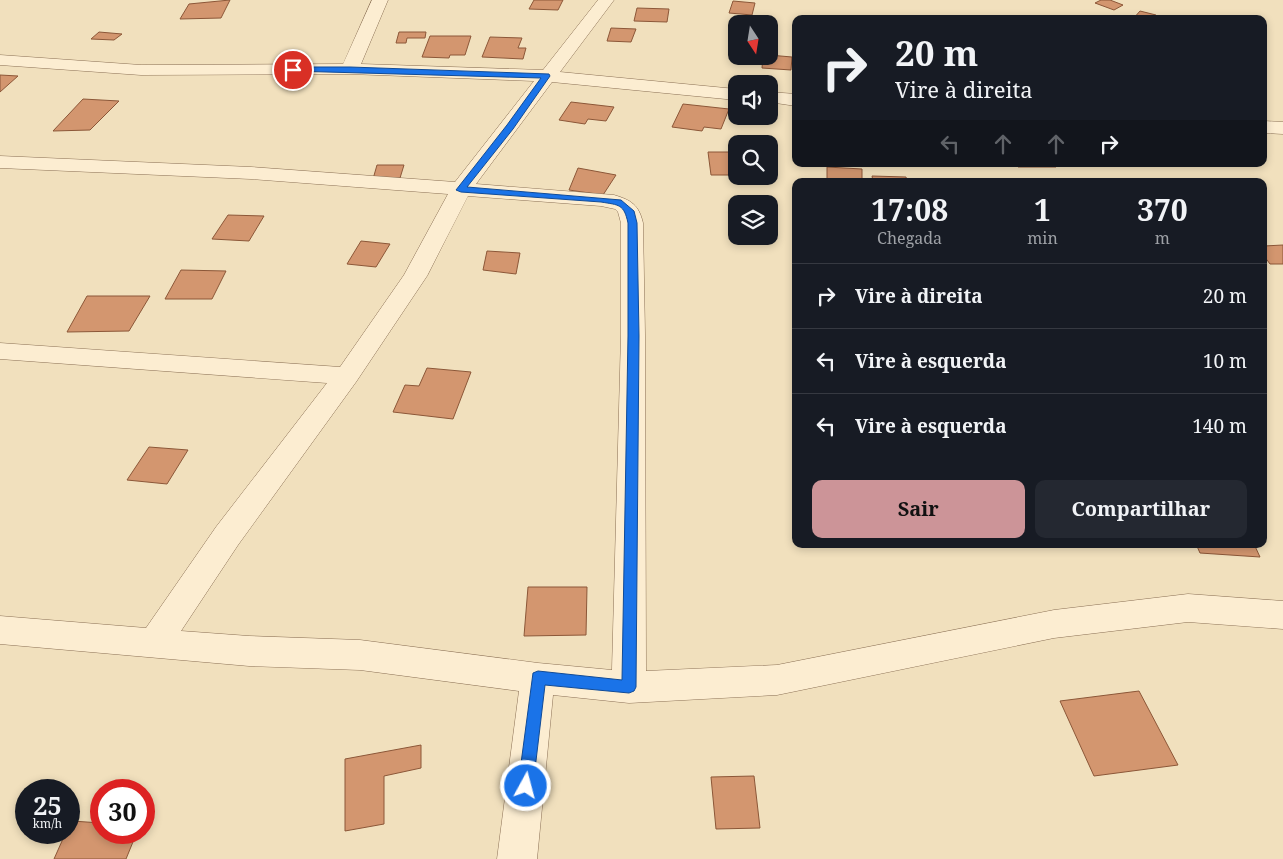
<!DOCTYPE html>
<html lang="pt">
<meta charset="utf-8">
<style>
:root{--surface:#171b24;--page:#242831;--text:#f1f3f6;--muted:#9ea1a6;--line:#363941;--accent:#cc9498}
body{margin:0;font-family:"Noto Serif",serif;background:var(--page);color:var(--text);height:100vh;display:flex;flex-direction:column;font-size:19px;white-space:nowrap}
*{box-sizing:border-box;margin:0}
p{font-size:16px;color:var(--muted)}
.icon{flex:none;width:28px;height:28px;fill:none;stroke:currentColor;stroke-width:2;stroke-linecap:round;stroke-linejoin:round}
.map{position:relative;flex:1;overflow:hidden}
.panel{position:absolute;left:792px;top:178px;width:475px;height:370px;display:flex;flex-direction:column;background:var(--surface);border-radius:10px;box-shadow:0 2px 8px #0003}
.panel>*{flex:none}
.guide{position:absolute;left:792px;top:15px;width:475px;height:152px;border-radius:10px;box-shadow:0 2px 8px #0003;background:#171b24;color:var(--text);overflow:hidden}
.needle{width:32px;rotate:168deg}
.tools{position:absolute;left:728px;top:15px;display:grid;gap:10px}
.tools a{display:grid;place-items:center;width:50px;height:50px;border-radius:10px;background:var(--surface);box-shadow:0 2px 8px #0003;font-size:25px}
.speed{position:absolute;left:15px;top:779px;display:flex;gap:10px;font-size:25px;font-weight:700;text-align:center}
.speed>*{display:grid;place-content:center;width:65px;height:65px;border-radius:50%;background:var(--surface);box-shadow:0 2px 8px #0003;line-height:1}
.speed small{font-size:12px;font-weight:400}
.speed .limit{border:8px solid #d22;background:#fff;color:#111}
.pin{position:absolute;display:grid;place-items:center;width:42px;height:42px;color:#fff;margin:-21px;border:2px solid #fff;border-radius:50%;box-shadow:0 1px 5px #0007}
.me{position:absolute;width:55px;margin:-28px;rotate:7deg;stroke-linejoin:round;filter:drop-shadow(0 0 4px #0008)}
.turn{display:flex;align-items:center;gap:18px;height:105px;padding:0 20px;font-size:22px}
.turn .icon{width:65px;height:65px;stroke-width:2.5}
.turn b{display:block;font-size:35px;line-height:42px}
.lanes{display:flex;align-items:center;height:48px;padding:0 20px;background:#0003;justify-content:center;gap:25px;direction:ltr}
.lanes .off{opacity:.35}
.eta{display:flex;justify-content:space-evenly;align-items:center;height:85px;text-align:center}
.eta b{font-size:30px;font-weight:700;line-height:35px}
.button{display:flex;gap:10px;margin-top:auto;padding:10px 20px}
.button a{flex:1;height:58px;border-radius:10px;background:var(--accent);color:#111;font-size:20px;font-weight:700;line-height:58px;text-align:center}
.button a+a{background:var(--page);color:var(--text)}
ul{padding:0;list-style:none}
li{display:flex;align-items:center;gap:15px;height:65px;padding:0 20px;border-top:1px solid var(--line)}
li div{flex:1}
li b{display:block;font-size:19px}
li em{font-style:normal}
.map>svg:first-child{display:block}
.building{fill:#d3966f;stroke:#8c5738}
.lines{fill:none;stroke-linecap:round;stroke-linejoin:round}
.street-casing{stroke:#8b7055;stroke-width:1}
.street{fill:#fcedd1;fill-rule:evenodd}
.route{fill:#1a73e8;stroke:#114b97}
</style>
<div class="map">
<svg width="1283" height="859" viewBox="0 0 1283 859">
<rect width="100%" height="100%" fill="#f1e0bd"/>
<g class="building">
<path d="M230 0 221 18 180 19 189 4Z"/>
<path d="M534 0H563L558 10 529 9Z"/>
<path d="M1101 0H1110L1123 5 1114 10 1095 3Z"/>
<path d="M733 1 755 3 752 15 729 13Z"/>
<path d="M637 8 669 9 667 22 634 21Z"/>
<path d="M1140 11 1156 15 1153 19H1133Z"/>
<path d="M611 28 636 29 631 42 607 41Z"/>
<path d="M99 32 122 34 114 40 91 39Z"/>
<path d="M399 32H426L425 38H407L406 43H396Z"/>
<path d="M430 36H471L465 55H450L449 58 422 57Z"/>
<path d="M490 37 522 38 518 48H526L523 59 482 57Z"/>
<path d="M769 55 792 57 791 70 762 68 763 56Z"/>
<path d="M0 75 18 76 0 92Z"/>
<path d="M83 99 119 101 90 130 53 131Z"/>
<path d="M571 102 614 107 606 121 588 119 585 124 559 120Z"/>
<path d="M683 104 729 109 721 129 704 127 702 131 672 127Z"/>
<path d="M708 152H736V175H711Z"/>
<path d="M1017 164H1054L1056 167H1018Z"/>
<path d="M377 165H404L400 178 373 179Z"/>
<path d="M827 167 862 169V181H827Z"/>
<path d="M578 168 616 175 603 195 569 190Z"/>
<path d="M872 176 906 177 907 181H873Z"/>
<path d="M228 215 264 216 249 241 212 239Z"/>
<path d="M361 241 390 244 376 267 347 264Z"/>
<path d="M1283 245V264H1270L1264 256V246Z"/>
<path d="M487 251 520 253 516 274 483 270Z"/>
<path d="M181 270 226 271 212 299H165Z"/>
<path d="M87 296H150L129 331 67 332Z"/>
<path d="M427 368 471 372 453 419 393 412 405 385 419 386Z"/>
<path d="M149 447 188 450 167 484 127 480Z"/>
<path d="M1196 544H1254L1260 557 1200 553Z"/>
<path d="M528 587H587L586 635 524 636Z"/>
<path d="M1139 691 1178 765 1094 776 1060 701Z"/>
<path d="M421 745V768L384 776V824L345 831V759Z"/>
<path d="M754 776 760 828 716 829 711 777Z"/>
<path d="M72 821 101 823V832H137L126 859H54L66 832H69Z"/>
</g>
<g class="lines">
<g class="street-casing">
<g id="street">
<path d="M372 0H388L361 64 543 70 598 0H614L560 72 736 89V100L552 82 476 184 614 195C631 200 639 205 643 223L645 335 646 671 777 665 1054 610 1188 594 1283 601V629L1188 622 1054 638 777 695 629 703 553 695 537 859H497L519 691 360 670 249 666 0 644V616L146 628 216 527 327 383 0 359V343L340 367 404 275 448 194 251 179 0 168V156L251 167 455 182 534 81 350 74 141 75 0 65V55L141 65 343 64ZM468 196 601 206 615 209 618 212 621 223V335L612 670 538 663 360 640 249 636 181 631 238 545 356 382 427 276Z"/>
<path d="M769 92 796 94V106L769 102Z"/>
<path d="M1264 121 1283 122V134L1264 133Z"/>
</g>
</g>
<use href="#street" class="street"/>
</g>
<path class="route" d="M293 67H350L549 74 550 76 513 129 467 187 621 200 634 211 637 223 639 336 636 687 634 691 629 693 545 685 533 786 531 792 526 794 520 792 518 786 533 673 538 671 622 680 628 336V223C624 204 619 205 601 202L461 192 456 190 507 125 541 78 291 71V68Z"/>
</svg>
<div class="tools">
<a><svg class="needle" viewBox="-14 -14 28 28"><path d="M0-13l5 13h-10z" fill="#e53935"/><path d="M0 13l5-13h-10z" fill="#9ea1a6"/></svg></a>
<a><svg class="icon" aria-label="sound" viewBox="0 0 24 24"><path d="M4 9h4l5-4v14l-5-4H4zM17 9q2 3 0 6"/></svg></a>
<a><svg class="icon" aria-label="search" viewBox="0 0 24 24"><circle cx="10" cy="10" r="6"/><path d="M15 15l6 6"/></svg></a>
<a><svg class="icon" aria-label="layers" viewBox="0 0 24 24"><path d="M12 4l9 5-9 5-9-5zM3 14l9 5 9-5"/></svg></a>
</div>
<div class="speed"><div>25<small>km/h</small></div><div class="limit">30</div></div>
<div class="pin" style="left:293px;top:70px;background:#d93025"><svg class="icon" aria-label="arrive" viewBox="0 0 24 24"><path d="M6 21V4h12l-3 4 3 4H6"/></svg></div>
<svg class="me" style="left:526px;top:786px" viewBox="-20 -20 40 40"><circle r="17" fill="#1a73e8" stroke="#fff" stroke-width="3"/><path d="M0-11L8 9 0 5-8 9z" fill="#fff"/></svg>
<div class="guide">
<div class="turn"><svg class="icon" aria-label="right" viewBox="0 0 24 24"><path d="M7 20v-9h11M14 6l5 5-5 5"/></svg><div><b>20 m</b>Vire à direita</div></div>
<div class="lanes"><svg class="icon off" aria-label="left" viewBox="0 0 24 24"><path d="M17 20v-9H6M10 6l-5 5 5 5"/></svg><svg class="icon off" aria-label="ahead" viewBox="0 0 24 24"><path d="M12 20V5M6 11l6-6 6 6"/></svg><svg class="icon off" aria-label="ahead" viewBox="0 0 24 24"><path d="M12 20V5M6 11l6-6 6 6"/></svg><svg class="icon" aria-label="right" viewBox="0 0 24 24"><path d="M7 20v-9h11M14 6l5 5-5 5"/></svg></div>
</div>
<section class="panel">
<div class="eta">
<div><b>17:08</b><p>Chegada</p></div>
<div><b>1</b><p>min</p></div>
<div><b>370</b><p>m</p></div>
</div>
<ul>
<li><svg class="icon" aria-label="right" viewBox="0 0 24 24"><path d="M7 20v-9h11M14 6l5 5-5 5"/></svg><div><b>Vire à direita</b></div><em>20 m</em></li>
<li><svg class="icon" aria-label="left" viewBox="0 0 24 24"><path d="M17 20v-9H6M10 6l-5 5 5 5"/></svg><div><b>Vire à esquerda</b></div><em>10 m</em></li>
<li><svg class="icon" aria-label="left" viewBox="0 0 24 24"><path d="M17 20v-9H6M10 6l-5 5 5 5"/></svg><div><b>Vire à esquerda</b></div><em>140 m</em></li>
</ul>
<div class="button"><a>Sair</a><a>Compartilhar</a></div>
</section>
</div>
